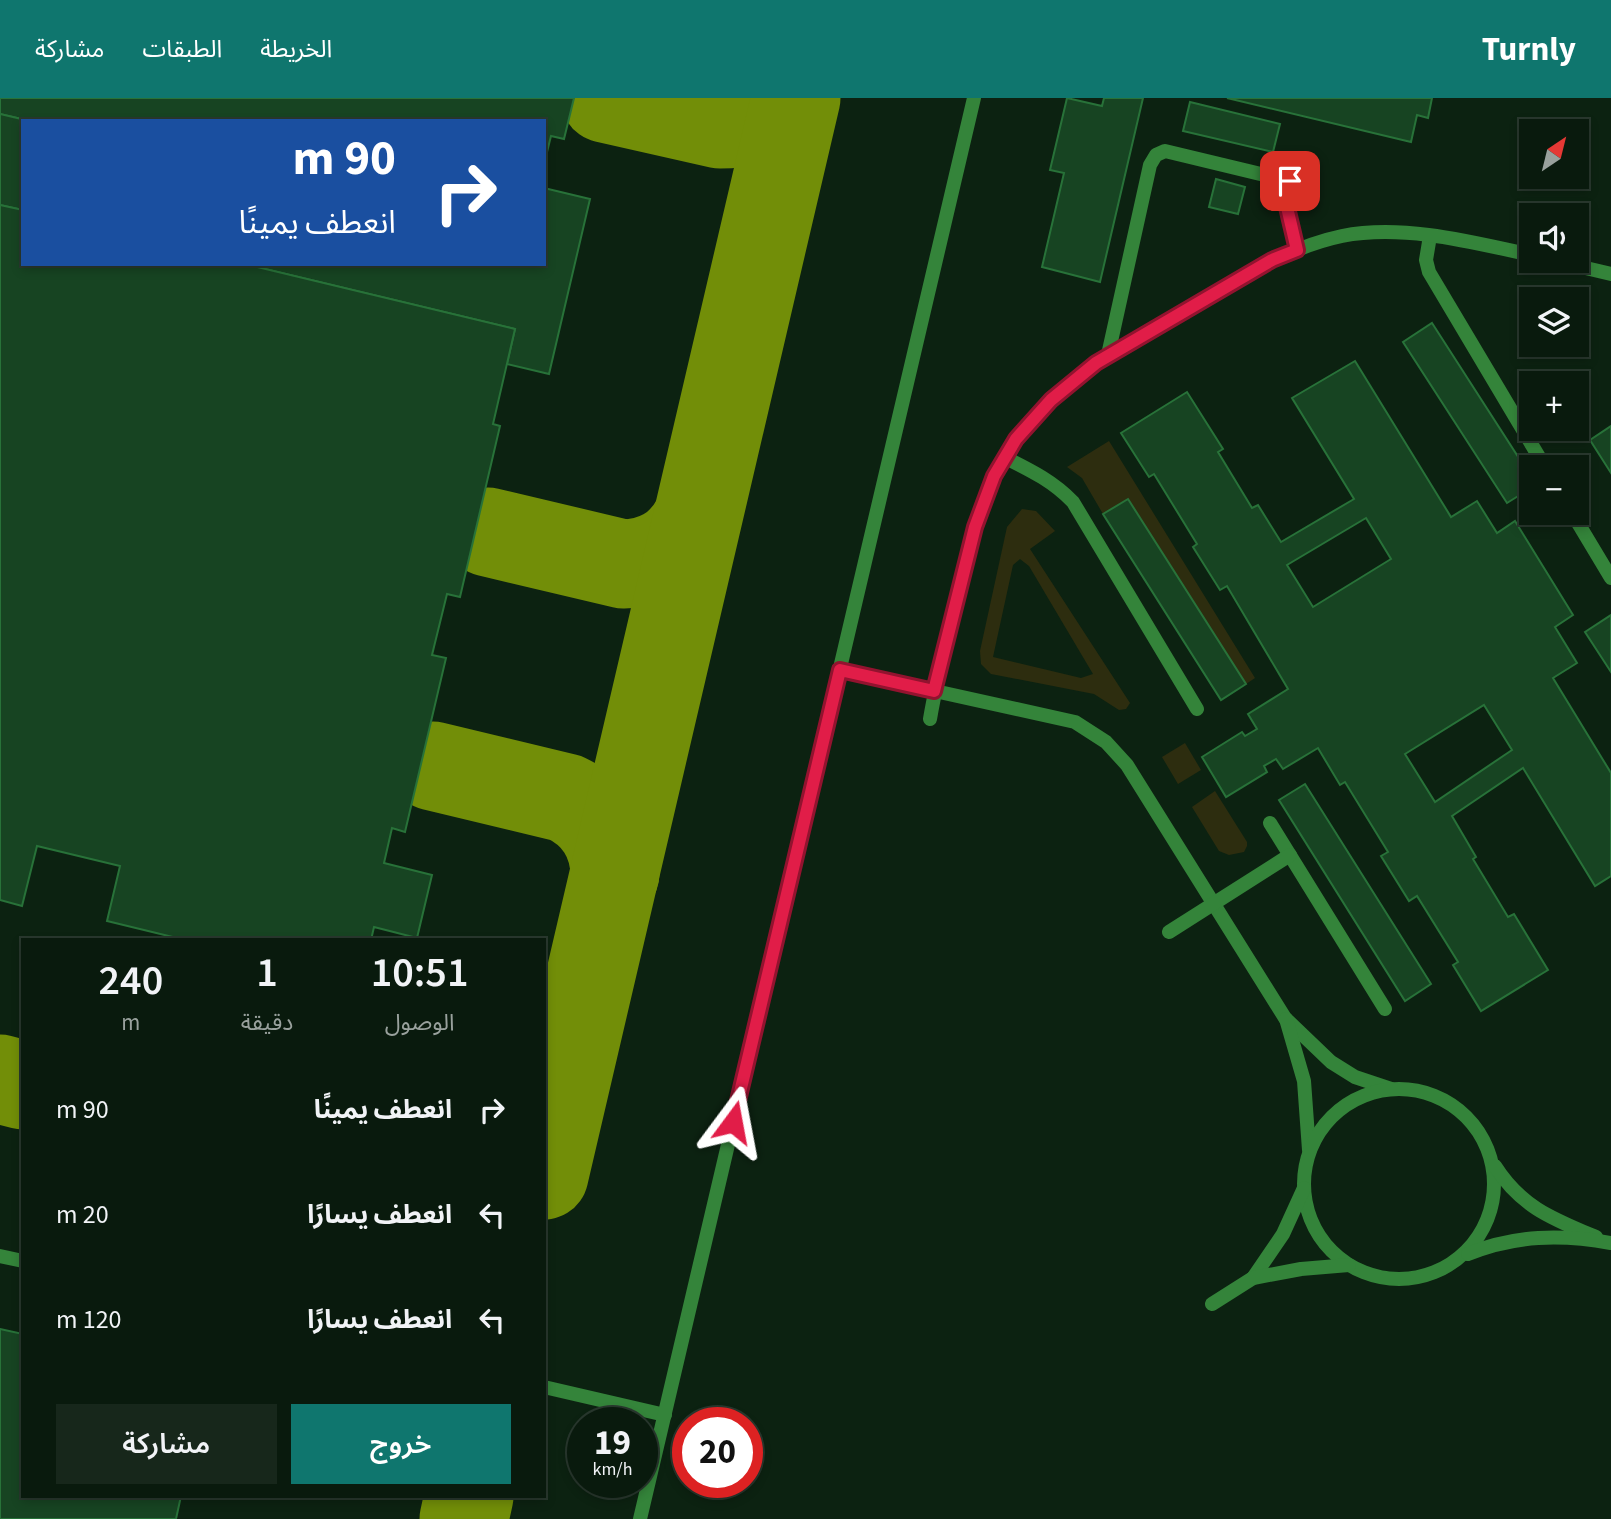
<!DOCTYPE html>
<html lang="ar">
<meta charset="utf-8">
<style>
:root{--surface:#091a0d;--page:#17271b;--text:#f1f3f6;--muted:#99a19d;--line:#29382e;--accent:#0f766e}
body{margin:0;font-family:"Source Sans 3","Noto Sans Arabic",sans-serif;background:var(--page);color:var(--text);direction:rtl;height:100vh;display:flex;flex-direction:column;font-size:26px;white-space:nowrap}
*{box-sizing:border-box;margin:0}
p{font-size:23px;color:var(--muted)}
.icon{flex:none;width:38px;height:38px;fill:none;stroke:currentColor;stroke-width:2;stroke-linecap:round;stroke-linejoin:round}
.map{position:relative;flex:1;overflow:hidden;direction:ltr}
.sheet{position:absolute;left:21px;top:840px;width:525px;height:560px;display:flex;flex-direction:column;background:var(--surface);border-radius:0px;box-shadow:0 4px 10px #0003,0 0 0 2px var(--line);direction:rtl}
.sheet>*{flex:none}
.guide{position:absolute;left:21px;top:21px;width:525px;height:147px;border-radius:0px;box-shadow:0 4px 10px #0003,0 0 0 2px var(--line);direction:rtl;background:#1a4fa0;color:#fff;overflow:hidden}
.needle{width:46px;rotate:35deg}
.tools{position:absolute;left:1519px;top:21px;display:grid;gap:14px}
.tools a{display:grid;place-items:center;width:70px;height:70px;border-radius:0px;background:var(--surface);box-shadow:0 4px 10px #0003,0 0 0 2px var(--line);font-size:35px}
.speed{position:absolute;left:567px;top:1309px;display:flex;gap:14px;font-size:35px;font-weight:700;text-align:center}
.speed>*{display:grid;place-content:center;width:91px;height:91px;border-radius:50%;background:var(--surface);box-shadow:0 4px 10px #0003,0 0 0 2px var(--line);line-height:1}
.speed small{font-size:18px;font-weight:400}
.speed .limit{border:10px solid #d22;background:#fff;color:#111}
.pin{position:absolute;display:grid;place-items:center;width:60px;height:60px;color:#fff;margin:-30px;border-radius:14px;box-shadow:0 4px 10px #0006}
.me{position:absolute;width:77px;margin:-38px;rotate:13deg;stroke-linejoin:round;filter:drop-shadow(0 0 5px #0008)}
.turn{display:flex;align-items:center;gap:24px;height:147px;padding:0 35px;font-size:32px}
.turn .icon{width:91px;height:91px;stroke-width:2.5}
.turn b{display:block;font-size:49px;line-height:60px}
.eta{display:flex;justify-content:space-evenly;align-items:center;height:119px;text-align:center}
.eta b{font-size:42px;font-weight:600;line-height:49px}
.action{display:flex;gap:14px;margin-top:auto;padding:14px 35px}
.action a{flex:1;height:80px;border-radius:0px;background:var(--accent);color:#fff;font-size:28px;font-weight:600;line-height:80px;text-align:center}
.action a+a{background:var(--page);color:var(--text)}
ul{padding:0;list-style:none}
li{display:flex;align-items:center;gap:21px;height:105px;padding:0 35px}
li div{flex:1}
li b{display:block;font-size:26px}
li em{font-style:normal}
header{display:flex;align-items:center;gap:42px;box-sizing:border-box;height:98px;padding:0 35px;background:var(--accent);color:#fff}
header strong{font-size:33px}
nav{display:flex;gap:38px;margin-inline-start:auto;font-size:24px}
.map>svg:first-child{display:block}
.green{fill:#2d2d0f;fill-rule:evenodd}
.lines{fill:none;stroke-linecap:round;stroke-linejoin:round}
.taxiway{stroke:#728e08;stroke-width:89}
.building{fill:#174422;stroke:#287239;stroke-width:2;fill-rule:evenodd}
.lane{stroke:#34843a;stroke-width:14}
.route-casing{stroke:#92132f;stroke-width:18}
.route{stroke:#e11d48;stroke-width:12}
</style>
<header>
<strong>Turnly</strong>
<nav><a>الخريطة</a><a>الطبقات</a><a>مشاركة</a></nav>
</header>
<div class="map">
<svg width="1611" height="1421" viewBox="0 0 1611 1421">
<rect width="100%" height="100%" fill="#0c2211"/>
<g class="green">
<path d="M1109 343 1255 580 1246 586 1128 401 1103 416 1082 380 1067 369Z"/>
<path d="M1022 411 1036 413 1055 433 1030 451 1130 605 1126 611 1119 612 1094 596 991 576 981 566 980 553 1007 429ZM1020 461 1029 468 1093 576 1081 580 993 559 1013 467Z"/>
<path d="M1185 645 1201 672 1178 686 1162 659Z"/>
<path d="M1215 693 1247 744V748L1244 754 1229 757 1219 753 1192 709Z"/>
</g>
<g class="lines">
<g class="taxiway">
<path d="M605 0 720 26C746 26 769 20 787 0"/>
<path d="M488 434 623 466C655 465 680 452 696 423"/>
<path d="M433 668 566 700C597 715 614 741 615 776"/>
<path d="M0 981 23 987"/>
<path d="M544 1077 796 0"/>
<path d="M464 1421 469 1398"/>
</g>
</g>
<g class="building">
<path d="M0 0H574L564 41 551 38 544 66V23H30L0 16Z"/>
<path d="M1067 0 1102 8 1104 0H1143L1100 184 1042 169 1064 75 1050 72Z"/>
<path d="M1227 0H1432L1428 20 1417 17 1411 44Z"/>
<path d="M1190 4 1280 26 1273 54 1183 33Z"/>
<path d="M0 16 30 23H23V112L0 107Z"/>
<path d="M1216 81 1245 89 1238 116 1209 109Z"/>
<path d="M544 90 590 101 549 276 507 266 515 231 245 166H544Z"/>
<path d="M0 107 23 112V166H245L515 231 493 326 500 328 460 499 447 496 432 557 446 560 405 734 392 730 384 765 432 777 417 840 374 829 371 842H185L107 823 120 768 37 748 22 808 0 802Z"/>
<path d="M1432 225 1531 379V390L1507 405 1403 244Z"/>
<path d="M1355 263 1451 419 1477 403 1497 435 1515 423 1573 517 1555 529 1577 565 1553 580 1611 675V778L1595 788 1523 670 1452 718 1476 759 1473 761 1508 819 1514 816 1548 872 1481 913 1453 867 1458 864 1417 798 1409 803 1381 758 1388 754 1345 684 1340 687 1318 650 1283 671 1276 661 1264 668 1267 674 1226 699 1202 659 1242 634 1245 638 1257 631 1248 616 1288 591 1227 488 1220 492 1193 449 1197 446 1154 376 1149 379 1121 335 1187 294 1223 351 1218 354 1252 410 1258 407 1281 444 1354 401 1292 300ZM1366 420 1391 461 1313 509 1287 467ZM1484 607 1512 652 1435 704 1405 656Z"/>
<path d="M1611 328V375L1590 342Z"/>
<path d="M1128 401 1246 586 1221 602 1103 416Z"/>
<path d="M1611 517V574L1585 534Z"/>
<path d="M1305 686 1431 886 1405 903 1279 702Z"/>
<path d="M0 1231 23 1236V1398H181L176 1421H0Z"/>
</g>
<g class="lines">
<g class="lane">
<path d="M1294 64 1286 105 1297 152"/>
<path d="M1430 138 1426 162 1429 174 1545 369"/>
<path d="M1556 163 1611 176"/>
<path d="M1108 257 1150 67 1156 57 1165 53 1290 83"/>
<path d="M1004 359C1030 372 1053 383 1073 404L1197 611"/>
<path d="M1572 415 1611 480"/>
<path d="M840 572 1075 624 1106 644 1127 667 1285 920 1331 964 1355 979 1391 991"/>
<path d="M930 621C937 579 948 538 958 497 970 451 979 404 1003 362 1046 286 1126 246 1199 204 1245 178 1289 149 1342 138 1403 126 1472 144 1531 157"/>
<path d="M1270 725 1385 911"/>
<path d="M1169 834 1290 757"/>
<path d="M1286 921 1304 983 1309 1052"/>
<circle cx="1399" cy="1086" r="95"/>
<path d="M1495 1068C1521 1109 1553 1121 1596 1139"/>
<path d="M1468 1156C1515 1137 1561 1136 1611 1145"/>
<path d="M0 1158 23 1163"/>
<path d="M1253 1180 1283 1136 1304 1090"/>
<path d="M1212 1206 1253 1180 1301 1171 1349 1167"/>
<path d="M544 1289 665 1317"/>
<path d="M640 1421 974 0"/>
</g>
</g>
<g class="lines">
<g class="route-casing">
<path id="route" d="M733 1024 840 572 934 593 975 429 994 378 1016 341 1051 302 1096 265 1272 162 1297 152 1286 105 1290 83"/>
</g>
<use href="#route" class="route"/>
</g>
</svg>
<div class="tools">
<a><svg class="needle" viewBox="-14 -14 28 28"><path d="M0-13l5 13h-10z" fill="#e53935"/><path d="M0 13l5-13h-10z" fill="#99a19d"/></svg></a>
<a><svg class="icon" aria-label="sound" viewBox="0 0 24 24"><path d="M4 9h4l5-4v14l-5-4H4zM17 9q2 3 0 6"/></svg></a>
<a><svg class="icon" aria-label="layers" viewBox="0 0 24 24"><path d="M12 4l9 5-9 5-9-5zM3 14l9 5 9-5"/></svg></a>
<a>+</a>
<a>−</a>
</div>
<div class="speed"><div>19<small>km/h</small></div><div class="limit">20</div></div>
<div class="pin" style="left:1290px;top:83px;background:#d93025"><svg class="icon" aria-label="arrive" viewBox="0 0 24 24"><path d="M6 21V4h12l-3 4 3 4H6"/></svg></div>
<svg class="me" style="left:733px;top:1024px" viewBox="-20 -20 40 40"><path d="M0-17L14 15 0 8-14 15z" fill="#e11d48" stroke="#fff" stroke-width="4"/></svg>
<div class="guide">
<div class="turn"><svg class="icon" aria-label="right" viewBox="0 0 24 24"><path d="M7 20v-9h11M14 6l5 5-5 5"/></svg><div><b>90 m</b>انعطف يمينًا</div></div>
</div>
<section class="sheet">
<div class="eta">
<div><b>10:51</b><p>الوصول</p></div>
<div><b>1</b><p>دقيقة</p></div>
<div><b>240</b><p>m</p></div>
</div>
<ul>
<li><svg class="icon" aria-label="right" viewBox="0 0 24 24"><path d="M7 20v-9h11M14 6l5 5-5 5"/></svg><div><b>انعطف يمينًا</b></div><em>90 m</em></li>
<li><svg class="icon" aria-label="left" viewBox="0 0 24 24"><path d="M17 20v-9H6M10 6l-5 5 5 5"/></svg><div><b>انعطف يسارًا</b></div><em>20 m</em></li>
<li><svg class="icon" aria-label="left" viewBox="0 0 24 24"><path d="M17 20v-9H6M10 6l-5 5 5 5"/></svg><div><b>انعطف يسارًا</b></div><em>120 m</em></li>
</ul>
<div class="action"><a>خروج</a><a>مشاركة</a></div>
</section>
</div>
